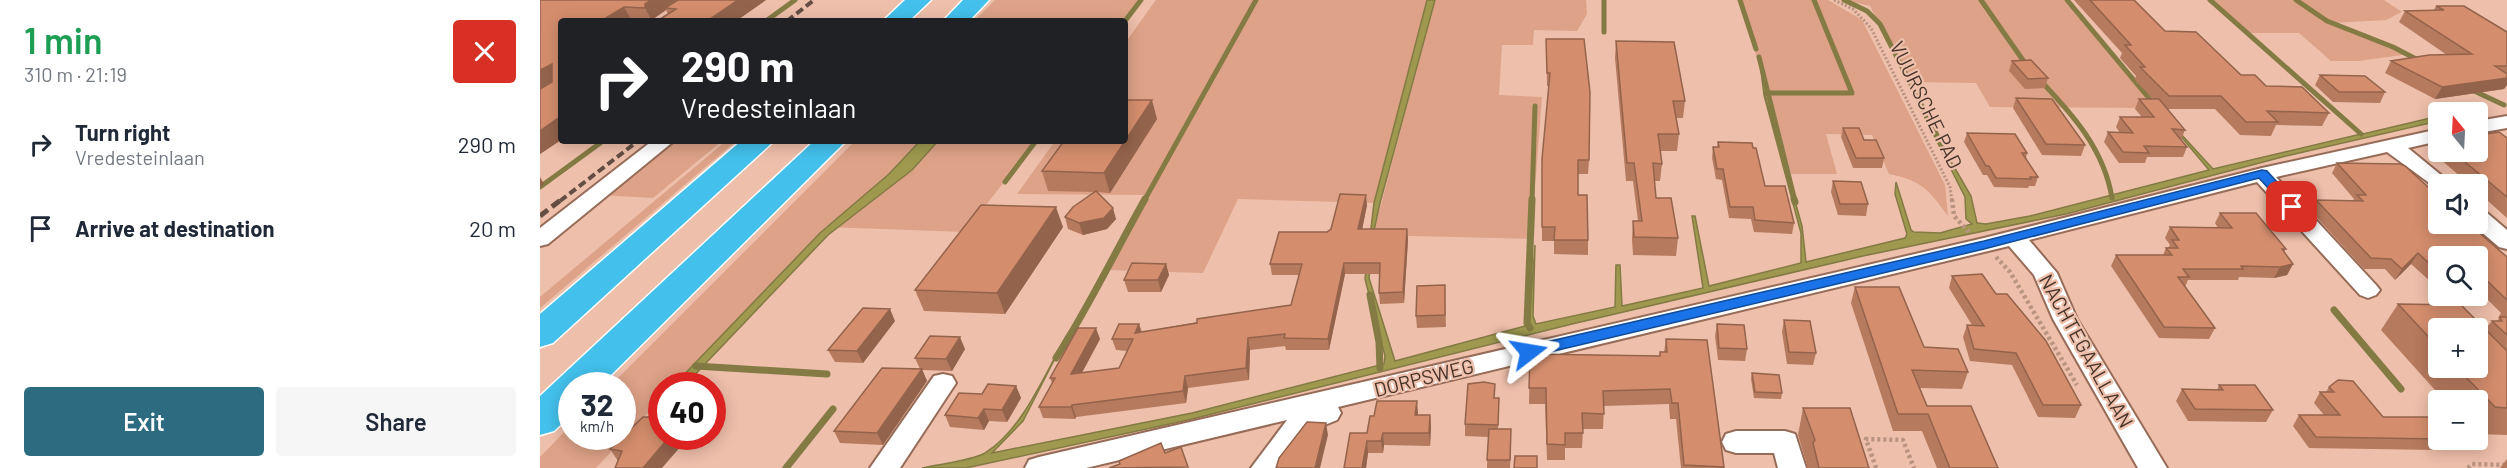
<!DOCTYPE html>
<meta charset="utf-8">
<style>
:root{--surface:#fff;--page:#f6f6f7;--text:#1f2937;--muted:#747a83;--accent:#2d6b81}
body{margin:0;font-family:Barlow,sans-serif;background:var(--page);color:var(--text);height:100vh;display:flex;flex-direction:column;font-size:22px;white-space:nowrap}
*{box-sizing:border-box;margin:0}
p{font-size:20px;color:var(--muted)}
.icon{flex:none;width:33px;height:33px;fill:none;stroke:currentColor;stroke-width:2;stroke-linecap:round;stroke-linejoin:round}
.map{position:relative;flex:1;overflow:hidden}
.panel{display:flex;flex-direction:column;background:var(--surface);width:540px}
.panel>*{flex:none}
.top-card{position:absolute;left:18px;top:18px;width:570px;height:126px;border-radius:6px;box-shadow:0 3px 15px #0003;background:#202124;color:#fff;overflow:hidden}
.needle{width:39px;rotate:342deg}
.fabs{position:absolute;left:1888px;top:102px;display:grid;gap:12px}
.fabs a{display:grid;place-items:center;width:60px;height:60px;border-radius:6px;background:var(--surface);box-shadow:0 3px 15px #0003;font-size:30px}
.speed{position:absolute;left:18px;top:372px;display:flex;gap:12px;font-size:30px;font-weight:700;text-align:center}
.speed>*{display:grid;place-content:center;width:78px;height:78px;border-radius:50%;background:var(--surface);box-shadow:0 3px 15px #0003;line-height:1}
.speed small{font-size:15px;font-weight:400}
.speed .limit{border:9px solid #d22;background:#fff;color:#111}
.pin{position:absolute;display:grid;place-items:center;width:51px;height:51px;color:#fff;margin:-26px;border-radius:12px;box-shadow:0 3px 9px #0006}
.me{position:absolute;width:66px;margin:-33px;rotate:76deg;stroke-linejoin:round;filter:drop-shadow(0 0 4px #0008)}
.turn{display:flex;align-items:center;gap:21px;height:126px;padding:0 24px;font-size:27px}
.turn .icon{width:78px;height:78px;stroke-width:2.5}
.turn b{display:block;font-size:42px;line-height:51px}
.round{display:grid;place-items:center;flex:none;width:63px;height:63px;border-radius:6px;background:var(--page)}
.overview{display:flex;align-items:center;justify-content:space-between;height:102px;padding:0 24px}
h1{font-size:36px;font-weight:600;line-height:45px;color:#1e9e55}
.button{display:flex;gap:12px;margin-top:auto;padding:12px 24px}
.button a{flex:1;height:69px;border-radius:6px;background:var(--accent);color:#fff;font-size:24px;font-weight:600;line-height:69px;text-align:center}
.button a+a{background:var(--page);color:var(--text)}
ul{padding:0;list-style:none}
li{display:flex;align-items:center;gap:18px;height:84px;padding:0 24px}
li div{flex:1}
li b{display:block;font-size:22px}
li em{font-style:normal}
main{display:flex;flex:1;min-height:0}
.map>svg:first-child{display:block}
.green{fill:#dda287}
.water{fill:#9e994f;stroke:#837a44;stroke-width:1.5}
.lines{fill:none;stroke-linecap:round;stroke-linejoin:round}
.stream-far1{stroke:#837a44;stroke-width:5}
.stream{stroke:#837a44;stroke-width:7}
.minor-casing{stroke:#966b58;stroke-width:4}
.highway-casing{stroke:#fff;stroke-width:3}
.path-far1{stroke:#b99382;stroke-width:3;stroke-dasharray:2 2;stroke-linecap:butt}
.path{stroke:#b99382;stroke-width:4.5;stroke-dasharray:3 3;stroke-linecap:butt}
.minor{fill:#fff;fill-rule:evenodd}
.highway{fill:#43c1ec;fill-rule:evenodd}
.rail-far1{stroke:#644d42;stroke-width:4;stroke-dasharray:8 4;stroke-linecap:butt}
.rail{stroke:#644d42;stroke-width:5;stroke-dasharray:10 5;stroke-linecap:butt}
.wall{fill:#b67a5e;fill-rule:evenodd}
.shaded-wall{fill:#94634c}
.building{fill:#d48e6d;stroke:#94634c;stroke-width:1.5}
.route{fill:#1a73e8;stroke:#114b97;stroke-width:1.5}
.labels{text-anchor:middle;stroke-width:4.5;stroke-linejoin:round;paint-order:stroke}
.street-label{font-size:20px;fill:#45332a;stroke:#eebfaa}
</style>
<main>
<section class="panel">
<div class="overview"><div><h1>1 min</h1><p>310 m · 21:19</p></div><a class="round" style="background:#d93025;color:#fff"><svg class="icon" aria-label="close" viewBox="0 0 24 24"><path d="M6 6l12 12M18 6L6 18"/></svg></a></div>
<ul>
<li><svg class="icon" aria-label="right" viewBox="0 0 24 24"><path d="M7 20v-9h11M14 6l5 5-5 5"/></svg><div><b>Turn right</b><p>Vredesteinlaan</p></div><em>290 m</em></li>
<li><svg class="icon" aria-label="arrive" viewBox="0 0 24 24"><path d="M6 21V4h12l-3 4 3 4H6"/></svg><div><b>Arrive at destination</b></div><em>20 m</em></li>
</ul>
<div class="button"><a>Exit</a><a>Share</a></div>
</section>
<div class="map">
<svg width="1967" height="468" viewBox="0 0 1967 468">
<rect width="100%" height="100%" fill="#eebfaa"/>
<g class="green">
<path d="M455 0H601L585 22 434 21Z"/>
<path d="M616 0H887L834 203 698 199 663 273 567 270 609 195 477 194 515 141H585V43Z"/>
<path d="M895 0H1046L1047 14 1037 31 994 30 993 45H962L959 95 1002 97 991 239 833 235Z"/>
<path d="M1200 0H1288L1322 20 1405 185 1408 216C1389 190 1381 180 1349 174L1332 135 1286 134 1297 174H1251Z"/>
<path d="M1305 0H1524L1616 108 1450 107 1436 83 1368 82 1330 6Z"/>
<path d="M1670 0H1844L1862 12 1846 20 1792 23 1870 54 1818 61H1791L1759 33H1706Z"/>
<path d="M130 141H182L113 198 60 195Z"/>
<path d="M186 141H196L0 308V297Z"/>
<path d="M315 141H496L425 232 286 227 134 385 122 386 121 399 56 468H0V457L31 425 32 436H82V386L71 385Z"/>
</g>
<g class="water">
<path d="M887 0H895L840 203 833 235 829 278 855 361 989 325 995 245 993 316 996 324 1075 307 1076 265H1080L1082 306 1163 288 1152 216H1155L1169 286 1261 263V233L1224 95 1221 71 1226 84 1225 95 1262 226 1266 262 1365 238 1367 234 1355 194 1356 182 1371 230 1374 232 1400 233 1432 224 1426 219 1425 197 1379 106 1431 196 1437 223 1446 224 1490 216 1669 170 1618 109 1673 169 1821 134 1806 123 1823 134 1899 116V121L1746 156 1526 214 1323 256 1032 324 648 420 426 468H382C399 464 431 461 445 453 483 430 506 371 528 333L483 421 452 453 652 413 844 364 845 356 825 279 834 203Z"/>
<path d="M380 141H398L372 170 288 235 145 385H134L280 233 349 174Z"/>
</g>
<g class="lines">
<g class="stream-far1">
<path d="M1064 0V32"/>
<path d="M1200 0 1216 49"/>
<path d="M1304 0 1327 11 1340 24 1406 153"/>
<path d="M1441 0 1487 66"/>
<path d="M1527 0 1613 103"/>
<path d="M1670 0 1821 134"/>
<path d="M1756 0 1787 21 1853 47 1878 60"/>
<path d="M226 21 255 0"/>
<path d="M585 21 601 0"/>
<path d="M1219 57 1255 201"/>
<path d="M1500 80C1533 115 1564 149 1572 198"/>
<path d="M1932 90 1964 105"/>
<path d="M1227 93H1312L1274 0"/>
<path d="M465 182 496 141"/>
<path d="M0 187 63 141"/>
<path d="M604 201 716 0"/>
<path d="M992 201 995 106"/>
</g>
<g class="stream">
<path d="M1254 199 1255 202"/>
<path d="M830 295 839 342 840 368"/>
<path d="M1906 296 1921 310"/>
<path d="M1794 310 1861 389"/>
<path d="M990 328 987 323 992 199"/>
<path d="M516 358C549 307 575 252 605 199"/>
<path d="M156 366 287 374"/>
<path d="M246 468 293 409"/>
</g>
<g class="minor-casing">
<g id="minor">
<path d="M1967 116V128L1938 133V121Z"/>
<path d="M1899 129V141L1868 148 1912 184H1899V190L1847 152 1736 177 1836 285 1840 290 1836 295 1828 298 1820 295 1717 182 1489 240 1517 273 1537 319 1627 468H1598L1513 319 1494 275 1469 246 798 407 801 413 797 420 768 432 741 468H711L747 420 546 468H485L489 460 499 457 1444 238 1722 168Z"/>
<path d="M112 141H134L8 244 0 246V228Z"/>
<path d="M1938 210 1946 212 1967 230V249L1959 247 1932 224H1938Z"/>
<path d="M403 374 412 376 416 383 360 468H330L394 376Z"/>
<path d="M1196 431H1245L1255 434 1266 468H1238L1234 453H1196L1186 450 1182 442 1186 434Z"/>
</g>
</g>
<g class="highway-casing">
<g id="highway">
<path d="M365 0H391L369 21H343Z"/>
<path d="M423 0H449L429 21H403Z"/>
<path d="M201 141H234L13 343 0 347V314Z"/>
<path d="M274 141H306L60 386H32V414L14 431 0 435V396Z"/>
</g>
</g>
<path class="path-far1" d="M1294 0 1313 9 1331 28 1410 187 1412 201"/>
<g class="path">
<path d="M1412 199 1414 216 1429 232"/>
<path d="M1456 257 1470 272 1537 385"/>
<path d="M1336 468 1326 439 1363 440 1374 468"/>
<path d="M1928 468 1932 464 1967 465"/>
</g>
<use href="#minor" class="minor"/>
<use href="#highway" class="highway"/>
<g class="rail-far1">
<path d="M247 21 274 0"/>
<path d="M20 201 98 141"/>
</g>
<path class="rail" d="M0 216 22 199"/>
</g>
<g class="wall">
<path d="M0 0H226L196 21H117L128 14 126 10 113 19 112 21H21V140L0 154Z"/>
<path d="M1534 0H1594L1625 31 1701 75 1789 113 1782 126 1736 125 1731 136 1700 135 1675 109H1628L1645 130 1641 140 1647 147 1643 157H1607L1605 163H1579L1564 142 1568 132 1580 133 1576 127 1580 117H1602L1595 109 1599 99H1613L1595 80 1596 76 1580 58 1582 53Z"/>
<path d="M1896 6 1967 32V85L1964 89 1895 99 1845 73 1851 61 1907 55 1859 22 1865 11 1894 10Z"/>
<path d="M1006 39 1049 160 1048 174H1038V195L1048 240V255L1014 254V241H1002V159L1009 86H1007Z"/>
<path d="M1076 41 1145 101 1143 118H1136L1139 134 1137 151H1120L1122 164 1120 181H1114L1116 198 1138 238 1136 256 1093 255 1092 239 1093 221H1098L1093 181H1086L1075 58Z"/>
<path d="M1472 61 1508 78 1505 88 1485 89 1469 71Z"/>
<path d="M1780 75 1845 92 1840 103 1793 102 1775 85Z"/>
<path d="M1476 98 1545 145 1541 156 1502 155 1473 108Z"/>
<path d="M617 119 570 193 557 192 576 219 567 229 543 235 528 229 525 217 555 192 508 191 502 171Z"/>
<path d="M1303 128 1324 140 1344 158 1342 168H1313L1301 137Z"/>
<path d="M1427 133 1487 153 1486 158 1498 177 1495 186H1489L1488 188 1454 187 1447 175H1443L1424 142Z"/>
<path d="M1967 138V218L1938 192V184H1929L1892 152 1899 141V152H1938Z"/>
<path d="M1178 142 1225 186 1254 223 1252 234 1214 232 1211 219 1189 218 1182 180 1176 179 1172 158 1173 147H1177Z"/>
<path d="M1797 163 1967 257V435L1938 434V400H1904L1841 330 1858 304 1945 329 1952 321H1957L1959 319 1958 318 1961 313 1938 290V256H1899V282L1890 281 1871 264 1855 280 1845 269H1824L1770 210 1776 200 1813 201 1814 199 1792 173ZM1899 328 1938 368H1899Z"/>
<path d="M1293 181 1328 204 1326 216 1298 215 1291 192Z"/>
<path d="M827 205 822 229H867L868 240 864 303 840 304 839 293 840 274H805L789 350H746L745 346 710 350 709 380 648 388 646 403 536 417 535 419 503 418 499 407 512 383 510 378 560 339 542 373 579 368 587 351 576 350 572 339 599 324 602 332 751 305 759 275H732L730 264 787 232Z"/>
<path d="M1680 213 1746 249 1744 252 1753 264 1747 275 1734 278 1699 277 1698 280H1648L1645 287 1675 328 1669 339 1619 338 1571 266 1576 255H1623L1626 248H1628L1630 245 1625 238 1630 227 1678 228 1675 223Z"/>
<path d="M523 227 465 314 384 311 375 290Z"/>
<path d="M626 264 629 275 621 292H588L584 280Z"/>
<path d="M1412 276 1456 294 1541 405 1535 418 1498 417 1472 365 1430 361 1423 337 1427 325H1432L1409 288Z"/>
<path d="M1315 287 1384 347 1428 372 1422 389 1380 388 1387 406 1458 468H1397L1382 431H1353L1311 303Z"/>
<path d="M905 297 906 327 877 328 876 316Z"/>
<path d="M1244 320 1276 353 1273 365 1247 364 1242 332Z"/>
<path d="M355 321 323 363 295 362 288 350Z"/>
<path d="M1177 324 1207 349 1205 361 1178 360 1175 336Z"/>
<path d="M1126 339 1167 340 1184 468H1141L1136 419H1130L1129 404 1064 406 1063 429H1043L1042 448H1025V460H1007L1005 404H989L990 354 1120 356V352H1124Z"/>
<path d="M425 349 412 371 382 370 387 381 343 445 300 443 294 431 380 369 375 358Z"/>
<path d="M1212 373 1242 393 1241 399 1214 398 1211 379Z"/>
<path d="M1679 385 1733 410 1726 422 1648 421 1636 401 1642 389 1677 390Z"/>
<path d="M476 386 481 398 467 422 449 421 444 430 410 427 405 415 442 394Z"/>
<path d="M1789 387 1843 417 1899 420V440H1903L1896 450 1769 448 1753 426 1759 415H1784L1774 403 1780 392H1786Z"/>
<path d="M955 398H959L958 429 971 441 970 468H947L948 437 925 436V424Z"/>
<path d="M1263 408 1329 468H1267V465L1258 435Z"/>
<path d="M878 413V415H890L891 427 890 446 844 445 843 453H828L826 468 827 433Z"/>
<path d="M144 437 142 445 78 461 70 449Z"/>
<path d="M1967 459V468H1960Z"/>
</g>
<g class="shaded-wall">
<path d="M111 0H139L125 8 126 10 113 19 112 21 105 8V4Z"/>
<path d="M198 0H226L196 21H167Z"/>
<path d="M84 7 92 21H61Z"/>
<path d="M12 64 21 79 0 91V70Z"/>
<path d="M1967 78V85L1964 89 1895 99 1902 87Z"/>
<path d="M612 100 617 119 570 193 564 173Z"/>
<path d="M21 116V140L0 154V131Z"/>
<path d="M0 177 4 184 0 187Z"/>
<path d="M826 195 827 205 820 240 818 229Z"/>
<path d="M516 207 523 227 465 314 457 293Z"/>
<path d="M573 208 576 219 567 229 543 235 539 223Z"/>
<path d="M867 229 868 240 864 303 863 292Z"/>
<path d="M1878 253 1871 264 1855 280 1862 269Z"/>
<path d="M804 263 805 274 789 350 788 339Z"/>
<path d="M626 264 629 275 621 292 618 280Z"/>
<path d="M1753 264 1747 275 1734 278 1740 267Z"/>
<path d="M350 309 355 321 323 363 317 351Z"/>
<path d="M599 324 602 335 595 333Z"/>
<path d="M556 328 560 339 535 385 531 374Z"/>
<path d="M420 337 425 349 412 371 406 359Z"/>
<path d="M708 338 710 350 709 380 706 368Z"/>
<path d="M382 369 387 381 343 445 337 433Z"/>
<path d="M645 376 648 388 646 403 643 391Z"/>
<path d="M476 386 481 398 467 422 462 410Z"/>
<path d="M877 401 878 413 876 427 875 415Z"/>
<path d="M532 405 536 417 535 419 531 407Z"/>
<path d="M444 409 449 421 444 430 438 418Z"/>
<path d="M890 415 891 427 890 446 889 433Z"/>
<path d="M786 423 788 435 780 468H775Z"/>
<path d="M843 433 844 445 843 453 841 441Z"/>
<path d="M130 436 144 437 142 445 122 468H103Z"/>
<path d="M827 441 828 453 826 468H822Z"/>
</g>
<g class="building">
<path d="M0 0H111L105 4V8L84 7 61 21H21V116L0 131V89L12 82V64L0 70Z"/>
<path d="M138 0H198L167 21H117L136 9 125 8Z"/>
<path d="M1550 0H1594L1625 31 1656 32 1701 75H1715L1726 86 1762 87 1789 113 1727 111 1738 122H1706L1681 96H1629L1600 67H1605L1585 45H1591Z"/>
<path d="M1896 6H1924L1967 32V66H1955L1967 74V78L1902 87 1851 61 1889 55 1932 54 1865 11 1904 10Z"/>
<path d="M1006 39H1044L1050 92 1049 160H1038V195H1047L1048 240H1014L1015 227H1002V159L1010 73H1007Z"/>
<path d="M1076 41 1134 42 1145 101H1133L1139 134H1118L1122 164 1113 163 1116 198H1131L1138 238 1094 237 1093 221H1102L1094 163H1087Z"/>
<path d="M1491 60 1508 78 1488 79 1472 61Z"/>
<path d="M1780 75 1825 76 1845 92H1799Z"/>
<path d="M1476 98 1512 99 1545 145 1506 144Z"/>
<path d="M1599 99H1619L1645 130 1632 129 1647 147 1604 146 1609 153 1583 152 1568 132 1593 133 1580 117H1614Z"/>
<path d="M585 100H612L564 173 502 171 524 141H585Z"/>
<path d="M1303 128H1319L1324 140H1336L1344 158H1316Z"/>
<path d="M1959 132 1967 138V197L1913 152H1938V135Z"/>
<path d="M1427 133 1475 134 1487 153H1482L1498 177H1490L1491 179 1456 178 1449 166H1446Z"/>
<path d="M1178 142 1212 143 1213 148H1216L1225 186H1245L1254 223 1215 220 1213 207H1190L1183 169H1177L1173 147H1179Z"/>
<path d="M1797 163 1860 164 1865 166 1899 197V224H1929L1967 257V300L1938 272V256H1899V271H1897L1878 253 1862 269 1851 259 1831 258 1776 200 1823 201 1817 195H1826Z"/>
<path d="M1293 181 1321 182 1328 204H1300Z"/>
<path d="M556 191 573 208 564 218 539 223 525 217 533 207Z"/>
<path d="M800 194 826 195 818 229H867L863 292 839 293 840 263H804L788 339 744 338 745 334 708 338 706 368 645 376 643 391 532 405 531 407H499L515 378H510L538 328H556L531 374 579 368 593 339H572L579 324H599L595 333 657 323V319L751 305 762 264H730L739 232H787L791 229Z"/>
<path d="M441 205 516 207 457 293 375 290Z"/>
<path d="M1680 213H1716L1746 249H1742L1753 264 1740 267 1701 266 1703 269H1643L1649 277H1638L1675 328 1624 327 1576 255H1632L1626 248H1638L1632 240H1639L1630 227 1692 228Z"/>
<path d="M592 263 626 264 618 280H584Z"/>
<path d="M1442 274 1456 294H1467L1506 341 1541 405H1503L1476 353 1434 349 1427 325 1444 326 1412 276Z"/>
<path d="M905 285V315L876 316 877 286Z"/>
<path d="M1315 287H1359L1384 347 1418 349 1428 372 1372 370 1387 406H1431L1458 468H1410L1388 414H1358Z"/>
<path d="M1858 304 1921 305 1967 351V408L1955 407 1917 368H1938V328H1899V348Z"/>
<path d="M323 308 350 309 317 351 288 350Z"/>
<path d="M1960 317H1967V335L1952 321H1962Z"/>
<path d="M1244 320 1270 321 1276 353 1249 352Z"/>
<path d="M1177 324 1204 325 1207 349 1179 348Z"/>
<path d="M390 336 420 337 406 359 375 358Z"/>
<path d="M1126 339 1167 340 1184 467 1144 465 1138 403H1132L1130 389 1063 391 1064 414 1042 413 1043 433H1025V445L1007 444 1006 388H989L990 354 1120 356V352H1127Z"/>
<path d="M342 368 382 369 337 433 294 431Z"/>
<path d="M1212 373 1239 375 1242 393 1215 392Z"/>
<path d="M1798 380 1813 381 1843 417H1888L1899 420V439L1776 437 1759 415H1800L1780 392H1794L1789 387Z"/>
<path d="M944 382 955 384 954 398H959L958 425 925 424 928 384Z"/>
<path d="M448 384 476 386 462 410 444 409 438 418 405 415 419 393 442 394Z"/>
<path d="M1679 385H1715L1733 410 1655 409 1642 389 1683 390Z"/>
<path d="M837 401H877L875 415H890L889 433H843L841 441H827L822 468H804L810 433H827L830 416H834Z"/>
<path d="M1263 408H1310L1329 468H1279L1273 443 1275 440Z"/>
<path d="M103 417H122V436H130L103 468H75L82 451 70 449Z"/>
<path d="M767 422 786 423 775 468H736L739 458Z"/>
<path d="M949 429H971L970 460H947Z"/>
<path d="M621 443 625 453 641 447 648 467 569 468 580 464 579 461Z"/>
<path d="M975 456H997V468H974Z"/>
</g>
<path class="route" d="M1722 170 1727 171 1757 204V210H1748L1719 178 1444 249 989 357 982 352 989 346 1444 241Z"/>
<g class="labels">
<g class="street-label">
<text transform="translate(1386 105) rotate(64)" y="7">VUURSCHE PAD</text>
<text transform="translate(1546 351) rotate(61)" y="7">NACHTEGAALLAAN</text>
<text transform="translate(884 378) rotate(-14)" y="7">DORPSWEG</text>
</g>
</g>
</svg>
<div class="fabs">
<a><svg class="needle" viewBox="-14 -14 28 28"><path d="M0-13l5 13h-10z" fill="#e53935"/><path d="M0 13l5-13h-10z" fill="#747a83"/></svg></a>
<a><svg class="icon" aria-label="sound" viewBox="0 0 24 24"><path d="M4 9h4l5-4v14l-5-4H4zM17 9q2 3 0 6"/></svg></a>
<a><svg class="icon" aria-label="search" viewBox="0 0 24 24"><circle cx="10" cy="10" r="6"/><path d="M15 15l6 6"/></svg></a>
<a>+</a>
<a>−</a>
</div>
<div class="speed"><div>32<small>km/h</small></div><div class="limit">40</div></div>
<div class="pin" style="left:1752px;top:207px;background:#d93025"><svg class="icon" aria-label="arrive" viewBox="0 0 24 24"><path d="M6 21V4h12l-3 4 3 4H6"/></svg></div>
<svg class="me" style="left:989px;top:352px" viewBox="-20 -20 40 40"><path d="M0-17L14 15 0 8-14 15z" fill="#1a73e8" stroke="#fff" stroke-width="4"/></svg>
<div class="top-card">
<div class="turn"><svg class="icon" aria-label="right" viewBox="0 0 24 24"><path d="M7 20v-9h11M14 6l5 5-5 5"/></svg><div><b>290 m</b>Vredesteinlaan</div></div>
</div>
</div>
</main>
